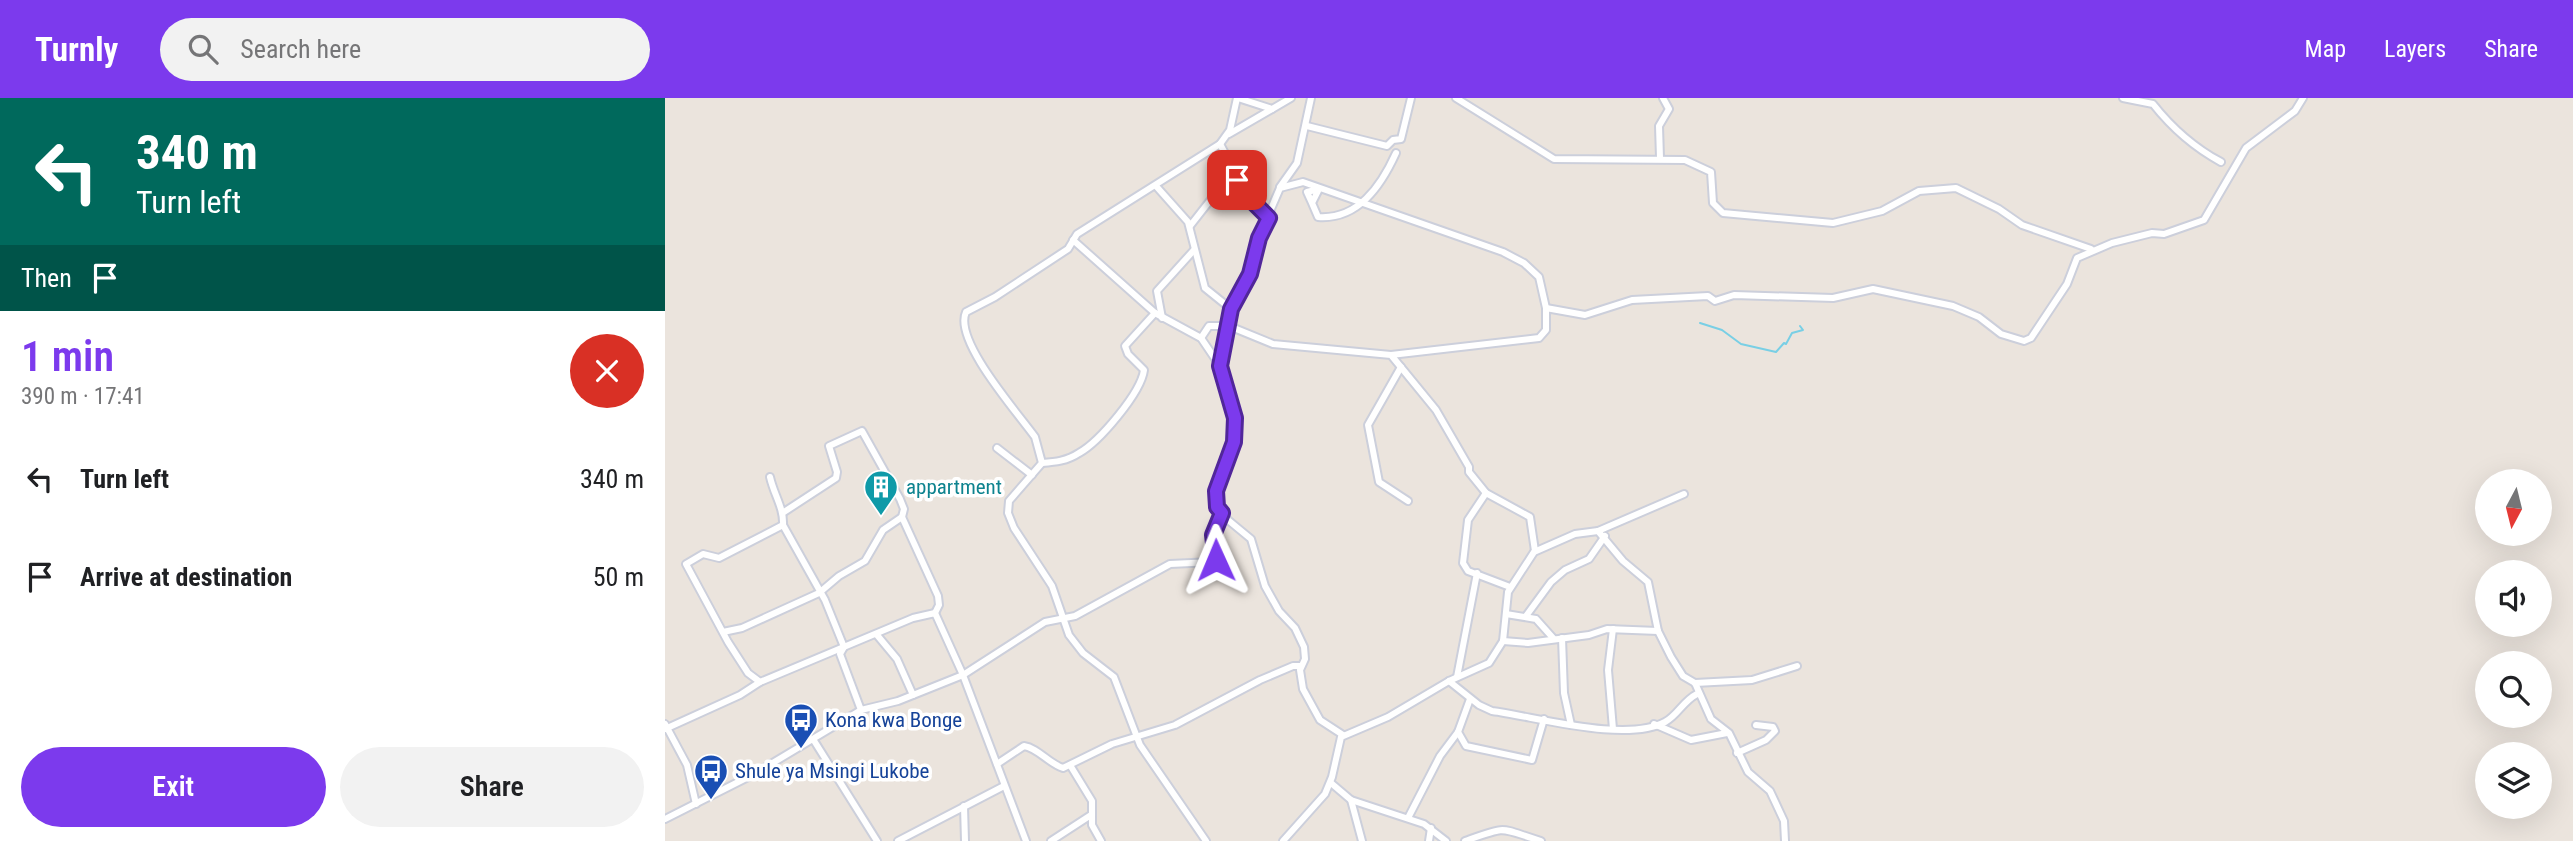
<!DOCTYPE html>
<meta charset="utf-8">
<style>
:root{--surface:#fff;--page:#f2f2f2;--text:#202124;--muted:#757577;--accent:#7c3aed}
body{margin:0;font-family:"Roboto Condensed",sans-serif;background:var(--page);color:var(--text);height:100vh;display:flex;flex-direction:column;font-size:26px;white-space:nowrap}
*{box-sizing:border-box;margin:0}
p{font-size:23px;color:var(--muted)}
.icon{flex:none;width:38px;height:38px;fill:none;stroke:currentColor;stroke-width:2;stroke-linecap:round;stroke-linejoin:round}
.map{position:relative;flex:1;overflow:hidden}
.drawer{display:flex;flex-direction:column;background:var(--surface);width:665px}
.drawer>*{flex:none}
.guide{background:#00695c;color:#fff;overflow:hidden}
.needle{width:46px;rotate:187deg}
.tools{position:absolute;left:1810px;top:371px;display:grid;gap:14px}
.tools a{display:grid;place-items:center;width:77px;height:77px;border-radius:50%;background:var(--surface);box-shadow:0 7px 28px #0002;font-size:35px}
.pin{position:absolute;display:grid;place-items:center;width:60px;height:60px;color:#fff;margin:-30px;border-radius:14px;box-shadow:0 4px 10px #0006}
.me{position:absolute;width:77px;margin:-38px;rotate:359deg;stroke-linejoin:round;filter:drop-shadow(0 0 5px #0008)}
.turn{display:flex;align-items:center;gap:24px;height:147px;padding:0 21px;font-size:32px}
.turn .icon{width:91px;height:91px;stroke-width:2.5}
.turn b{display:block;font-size:49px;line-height:60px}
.then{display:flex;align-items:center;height:66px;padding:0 21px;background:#0003;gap:14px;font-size:26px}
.round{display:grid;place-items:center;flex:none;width:74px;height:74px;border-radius:37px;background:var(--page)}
.overview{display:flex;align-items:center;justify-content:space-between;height:119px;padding:0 21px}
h1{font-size:42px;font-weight:600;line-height:52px;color:var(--accent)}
.action{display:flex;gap:14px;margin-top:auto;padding:14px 21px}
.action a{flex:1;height:80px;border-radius:42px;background:var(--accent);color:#fff;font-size:28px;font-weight:600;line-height:80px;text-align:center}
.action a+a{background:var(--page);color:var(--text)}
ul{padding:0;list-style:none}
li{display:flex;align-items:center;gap:21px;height:98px;padding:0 21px}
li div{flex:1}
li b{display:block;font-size:26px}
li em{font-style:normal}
header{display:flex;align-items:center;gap:42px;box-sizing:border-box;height:98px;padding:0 35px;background:var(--accent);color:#fff}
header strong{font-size:33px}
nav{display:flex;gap:38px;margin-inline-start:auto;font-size:24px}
.search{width:490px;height:63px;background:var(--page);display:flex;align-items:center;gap:18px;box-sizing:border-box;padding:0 24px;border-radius:38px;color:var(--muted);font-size:26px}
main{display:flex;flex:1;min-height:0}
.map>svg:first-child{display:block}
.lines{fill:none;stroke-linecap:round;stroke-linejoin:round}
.stream{stroke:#79cfe5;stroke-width:2}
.street-casing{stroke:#cccfdb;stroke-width:10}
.street{stroke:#fff;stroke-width:6}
.route-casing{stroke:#51269a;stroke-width:18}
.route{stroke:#7c3aed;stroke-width:12}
.labels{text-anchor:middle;stroke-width:7;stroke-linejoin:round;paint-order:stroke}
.culture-label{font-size:21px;fill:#0d838f;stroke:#fff;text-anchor:start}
.transit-label{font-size:21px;fill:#164399;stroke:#fff;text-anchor:start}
</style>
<header>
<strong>Turnly</strong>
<div class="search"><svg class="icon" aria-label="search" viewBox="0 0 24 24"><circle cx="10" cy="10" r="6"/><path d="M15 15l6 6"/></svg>Search here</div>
<nav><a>Map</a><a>Layers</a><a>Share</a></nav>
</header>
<main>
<section class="drawer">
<div class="guide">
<div class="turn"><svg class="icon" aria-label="left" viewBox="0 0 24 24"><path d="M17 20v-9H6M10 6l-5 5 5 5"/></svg><div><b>340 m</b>Turn left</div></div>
<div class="then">Then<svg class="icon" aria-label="arrive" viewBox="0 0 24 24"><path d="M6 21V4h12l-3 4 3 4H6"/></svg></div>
</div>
<div class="overview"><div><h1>1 min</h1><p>390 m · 17:41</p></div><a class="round" style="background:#d93025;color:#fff"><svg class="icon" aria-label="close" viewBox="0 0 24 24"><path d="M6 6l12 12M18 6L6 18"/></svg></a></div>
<ul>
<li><svg class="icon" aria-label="left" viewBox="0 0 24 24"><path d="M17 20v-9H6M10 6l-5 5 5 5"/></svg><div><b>Turn left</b></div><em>340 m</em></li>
<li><svg class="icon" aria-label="arrive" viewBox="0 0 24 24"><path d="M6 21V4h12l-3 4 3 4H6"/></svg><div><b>Arrive at destination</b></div><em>50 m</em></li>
</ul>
<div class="action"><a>Exit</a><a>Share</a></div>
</section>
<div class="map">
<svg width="1908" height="743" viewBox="0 0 1908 743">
<rect width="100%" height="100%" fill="#ebe4dd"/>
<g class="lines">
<path class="stream" d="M1035 225 1057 232 1076 246 1111 254 1119 245 1121 246 1127 235 1138 232 1135 228"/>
<g class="street-casing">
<g id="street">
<path d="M573 0 607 11"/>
<path d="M791 0 889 61 1020 62 1046 74 1048 105 1058 115 1168 125 1217 113 1254 93 1291 90 1334 111 1357 127 1426 151"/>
<path d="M1458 0 1488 6C1507 30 1528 49 1556 64"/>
<path d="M642 28 722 48 728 42 736 41 746 0"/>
<path d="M564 36 626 0"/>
<path d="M555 46 584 100 604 120"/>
<path d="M995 60 994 28 1004 11 998 0"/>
<path d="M491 88 523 124 540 190 566 211"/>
<path d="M615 89 632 65 646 0"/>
<path d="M647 105 642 94 654 91 647 105 653 119C693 122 716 88 731 55"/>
<path d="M525 128 547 100 564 65"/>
<path d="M408 142 490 215 536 240 555 268 571 320 569 344 551 393 552 409 563 422 586 441 600 488 614 513 630 530 639 549 640 561 635 572 638 591 655 622 678 637"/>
<path d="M497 220 492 193 529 152"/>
<path d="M536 240 544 228H564L608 246 726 257 771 312 804 369V374L821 395 865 419 870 453"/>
<path d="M726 257 874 240 881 232V210L920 217 967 202 1043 198 1050 203 1069 197 1168 200 1208 191 1288 208 1314 219 1336 236 1359 243 1366 240 1402 186 1412 160 1447 145 1487 135 1499 136 1539 122 1581 50 1630 13 1638 0"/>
<path d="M555 268 566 211 585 176 596 134 615 90 638 84 838 154 859 165 874 179 881 210"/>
<path d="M736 269 703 327 714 384 743 403"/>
<path d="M332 350 367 377"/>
<path d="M377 365C390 364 402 363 414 355 434 344 476 295 479 272L463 256 460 248 490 215"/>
<path d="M105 379C109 397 119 410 118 427L160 502 179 549 175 556 196 612"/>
<path d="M821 395 803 422 798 465 803 473 845 489"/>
<path d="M119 414 171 380 172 374 164 348 197 333 235 401 239 411 237 419 273 498 274 507 270 515"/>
<path d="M933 433 1019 396"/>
<path d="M841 516 871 521 888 540"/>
<path d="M861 518 886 484 900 472 924 461 940 438"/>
<path d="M58 534 77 530 154 495 174 478 200 463 218 432 237 419"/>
<path d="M212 537 232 561 248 597"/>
<path d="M897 540 899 595 906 627"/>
<path d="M838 543 863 545 924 537 942 531 993 533"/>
<path d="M792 579 812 475"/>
<path d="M784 583 814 607 827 613C872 619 961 645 1000 624 1013 617 1018 603 1032 596"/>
<path d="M95 584 83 575 63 544 21 466 38 456 54 460 118 427"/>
<path d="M1030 585 1087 582 1132 568"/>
<path d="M805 601 793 634 801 648 867 662 879 621"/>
<path d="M0 626 22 667 31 706"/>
<path d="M989 626 1026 642 1062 635"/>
<path d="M0 631 75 597 95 584 248 520 270 515 298 577 361 743"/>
<path d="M948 631 943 572 948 531"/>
<path d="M148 641 212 743"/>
<path d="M1072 655 1101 642 1110 633 1108 629 1091 627"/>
<path d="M332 666 359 648C373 650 383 665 398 670L447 646 510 627 595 582 628 568H635"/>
<path d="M405 667 427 703V727L436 743"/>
<path d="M666 685 686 702 697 743"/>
<path d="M686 702 759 726 781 743"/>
<path d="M299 708 300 743"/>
<path d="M743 720 775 658 793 634"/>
<path d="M0 721 91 675 196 612 233 603 298 577 380 524 410 518 505 466 548 464 551 460 548 437 557 415"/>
<path d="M233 743 339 688"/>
<path d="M386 743 426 717"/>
<path d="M541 743 475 647 449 579 418 555 404 537 387 488 349 430 343 415 344 403 377 365 370 339C352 314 288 242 301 214L330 199 403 151 412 136 555 46 565 32 572 0"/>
<path d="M618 743 660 696 667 679 676 639 723 619 784 583 824 565 838 543 843 494 869 454 910 436 933 433 958 463 983 484 993 533 1006 559 1018 578 1030 585 1046 621 1064 635 1083 674 1105 693 1119 723 1120 743"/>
<path d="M764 743 766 730"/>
<path d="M800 743C845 727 833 730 876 743"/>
</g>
</g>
<use href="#street" class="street"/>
</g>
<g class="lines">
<g class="route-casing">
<path id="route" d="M551 462 548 437 557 415 552 409 551 393 569 344 570 320 555 268 566 211 585 176 594 140 604 120 584 100 572 82"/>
</g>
<use href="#route" class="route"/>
</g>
<defs>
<g id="building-pin" transform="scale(1.75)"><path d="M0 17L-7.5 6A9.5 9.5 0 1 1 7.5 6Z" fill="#0f9aa8" stroke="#fff"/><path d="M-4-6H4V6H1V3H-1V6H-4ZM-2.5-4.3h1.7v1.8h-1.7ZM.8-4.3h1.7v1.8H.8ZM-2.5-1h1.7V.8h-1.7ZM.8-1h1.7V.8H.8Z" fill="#fff"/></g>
<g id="bus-pin" transform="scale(1.75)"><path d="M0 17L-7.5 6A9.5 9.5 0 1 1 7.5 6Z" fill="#1a4fb4" stroke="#fff"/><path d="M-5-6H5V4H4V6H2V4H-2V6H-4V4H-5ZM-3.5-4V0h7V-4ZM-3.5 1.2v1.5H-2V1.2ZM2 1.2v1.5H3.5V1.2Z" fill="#fff"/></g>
</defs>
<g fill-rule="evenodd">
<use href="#building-pin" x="216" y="389"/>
<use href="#bus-pin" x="136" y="622"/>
<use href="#bus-pin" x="46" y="673"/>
</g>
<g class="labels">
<g class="culture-label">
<text x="241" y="396">appartment</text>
</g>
<g class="transit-label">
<text x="160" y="629">Kona kwa Bonge</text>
<text x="70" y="680">Shule ya Msingi Lukobe</text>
</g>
</g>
</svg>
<div class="tools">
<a><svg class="needle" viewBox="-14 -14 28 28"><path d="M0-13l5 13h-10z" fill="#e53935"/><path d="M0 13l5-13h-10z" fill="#757577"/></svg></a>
<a><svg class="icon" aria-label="sound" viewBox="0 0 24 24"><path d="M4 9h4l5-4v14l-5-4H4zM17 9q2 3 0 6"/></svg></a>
<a><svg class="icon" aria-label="search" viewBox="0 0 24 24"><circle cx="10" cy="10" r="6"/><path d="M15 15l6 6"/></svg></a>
<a><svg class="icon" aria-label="layers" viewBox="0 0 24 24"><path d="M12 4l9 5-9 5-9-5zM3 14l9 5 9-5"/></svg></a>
</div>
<div class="pin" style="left:572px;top:82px;background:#d93025"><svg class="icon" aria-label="arrive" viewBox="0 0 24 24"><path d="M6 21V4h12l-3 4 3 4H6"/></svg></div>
<svg class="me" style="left:551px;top:462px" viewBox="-20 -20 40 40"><path d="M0-17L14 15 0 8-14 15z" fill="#7c3aed" stroke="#fff" stroke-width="4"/></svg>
</div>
</main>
